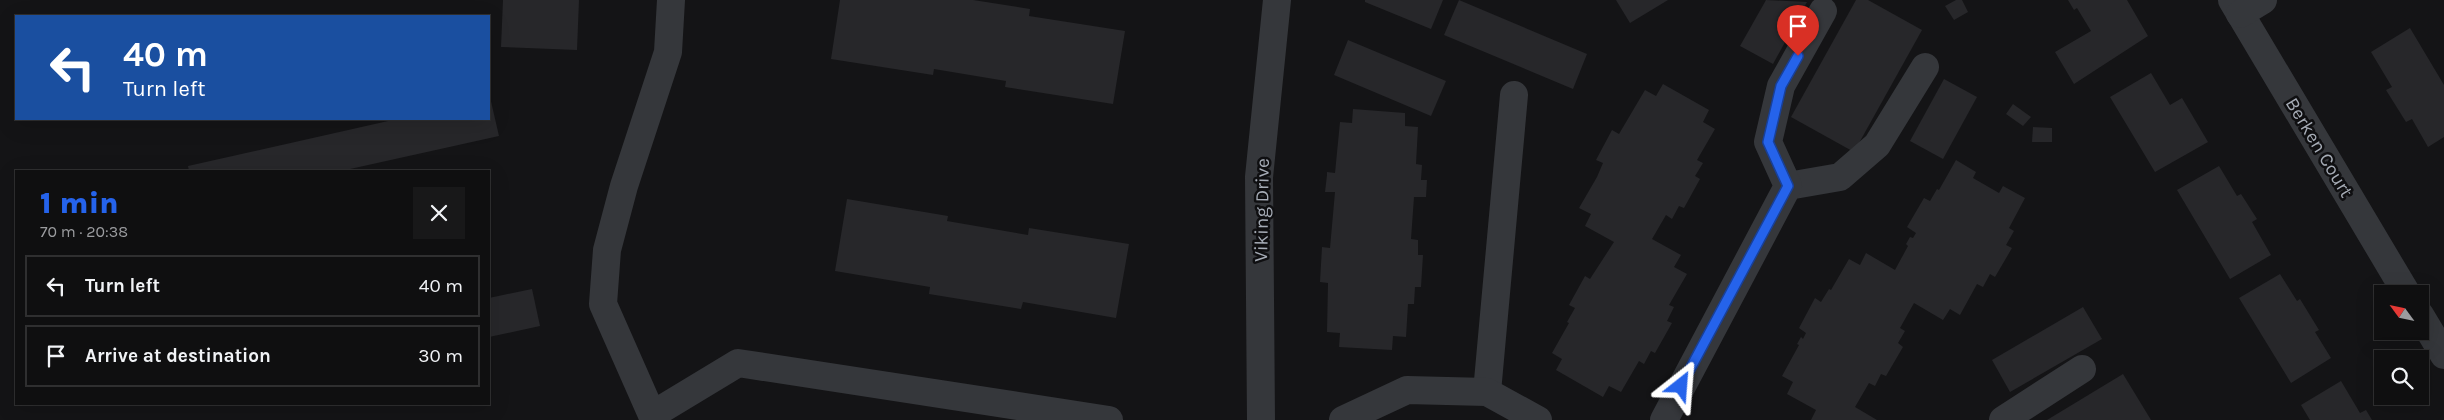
<!DOCTYPE html>
<meta charset="utf-8">
<style>
:root{--surface:#0f0f10;--page:#181819;--text:#f1f3f6;--muted:#9b9c9f;--line:#2f2f30;--accent:#2563eb}
body{margin:0;font-family:Karla,sans-serif;background:var(--page);color:var(--text);height:100vh;display:flex;flex-direction:column;font-size:19px;white-space:nowrap}
*{box-sizing:border-box;margin:0}
p{font-size:16px;color:var(--muted)}
.icon{flex:none;width:28px;height:28px;fill:none;stroke:currentColor;stroke-width:2;stroke-linecap:round;stroke-linejoin:round}
.map{position:relative;flex:1;overflow:hidden}
.panel{position:absolute;left:15px;top:170px;width:475px;height:235px;display:flex;flex-direction:column;background:var(--surface);border-radius:0px;box-shadow:0 5px 20px #0002,0 0 0 1px var(--line)}
.panel>*{flex:none}
.banner{position:absolute;left:15px;top:15px;width:475px;height:105px;border-radius:0px;box-shadow:0 5px 20px #0002,0 0 0 1px var(--line);background:#1a4fa0;color:#fff;overflow:hidden}
.needle{width:32px;rotate:303deg}
.controls{position:absolute;left:2374px;top:285px;display:grid;gap:10px}
.controls a{display:grid;place-items:center;width:55px;height:55px;border-radius:0px;background:var(--surface);box-shadow:0 5px 20px #0002,0 0 0 1px var(--line);font-size:25px}
.pin{position:absolute;display:grid;place-items:center;width:42px;height:42px;color:#fff;margin:-51px -21px;border-radius:50% 50% 50% 0;rotate:-45deg;box-shadow:0 0 5px #0007}
.pin .icon{rotate:45deg}
.me{position:absolute;width:55px;margin:-28px;rotate:28deg;stroke-linejoin:round;filter:drop-shadow(0 0 4px #0008)}
.turn{display:flex;align-items:center;gap:18px;height:105px;padding:0 25px;font-size:22px}
.turn .icon{width:65px;height:65px;stroke-width:2.5}
.turn b{display:block;font-size:35px;line-height:42px}
.round{display:grid;place-items:center;flex:none;width:52px;height:52px;border-radius:0px;background:var(--page)}
.summary{display:flex;align-items:center;justify-content:space-between;height:85px;padding:0 25px}
h1{font-size:30px;font-weight:800;line-height:38px;color:var(--accent)}
ul{padding:0;list-style:none}
li{display:flex;align-items:center;gap:15px;height:62px;margin:0 10px 8px;padding:0 15px;border:2px solid var(--line);border-radius:0px}
li div{flex:1}
li b{display:block;font-size:19px}
li em{font-style:normal}
.map>svg:first-child{display:block}
.building{fill:#27272a}
.lines{fill:none;stroke-linecap:round;stroke-linejoin:round}
.minor{stroke:#35373b;stroke-width:28}
.route-casing{stroke:#184099;stroke-width:12}
.route{stroke:#2563eb;stroke-width:9}
.labels{text-anchor:middle;stroke-width:5;stroke-linejoin:round;paint-order:stroke}
.street-label{font-size:19px;fill:#a6acb6;stroke:#0f0f11}
</style>
<div class="map">
<svg width="2444" height="420" viewBox="0 0 2444 420">
<rect width="100%" height="100%" fill="#141416"/>
<g class="building">
<path d="M503 0H579L577 50 501 47Z"/>
<path d="M840 0H973L1030 9 1029 16 1125 31 1113 104 1005 87 1006 81 934 69 933 75 831 59Z"/>
<path d="M1365 0H1443L1431 29 1365 2Z"/>
<path d="M1459 0 1587 54 1573 89 1444 35Z"/>
<path d="M1616 0H1668L1630 23Z"/>
<path d="M1766 0 1807 2 1773 64 1740 46Z"/>
<path d="M1856 0H1868L1922 30 1854 152 1791 117Z"/>
<path d="M1956 0H1962L1968 12 1954 20 1945 6Z"/>
<path d="M2068 0H2127L2148 36 2074 84 2055 52 2091 31 2077 8 2074 10Z"/>
<path d="M2410 28 2444 85V137L2428 147 2412 119 2406 122 2386 90 2392 87 2371 52Z"/>
<path d="M1348 40 1446 81 1431 116 1334 75Z"/>
<path d="M2151 73 2170 105 2182 98 2208 142 2155 172 2110 97Z"/>
<path d="M1944 79 1977 97 1943 159 1910 141Z"/>
<path d="M1663 84 1709 110 1703 122 1715 129 1697 160 1703 163 1695 176 1700 179 1684 208 1679 206 1672 219 1666 215 1652 239 1681 255 1674 267 1687 274 1669 305 1674 307 1667 321 1672 323 1655 353 1651 351 1644 364 1639 361 1621 392 1609 386 1603 397 1556 370 1562 359 1552 353 1569 323 1567 322 1575 308 1569 305 1585 276 1590 279 1614 242 1585 226 1591 214 1579 208 1597 177 1603 163 1596 160 1612 130 1619 134 1645 90 1656 96Z"/>
<path d="M490 97 499 136 341 171H189L188 166 397 119H489Z"/>
<path d="M2013 104 2031 117 2023 126 2006 114Z"/>
<path d="M1353 109 1405 113V126L1418 127 1416 164 1422 165 1421 180H1427L1426 197H1414L1411 239 1418 240V255H1423L1421 287H1415L1414 304H1408L1406 337 1393 336 1392 350 1339 347 1340 333 1327 332 1328 283 1320 282 1322 247 1330 248 1335 192H1325L1327 175V172L1335 173 1340 122 1352 123Z"/>
<path d="M2033 127 2052 128V142H2032Z"/>
<path d="M1956 160 1976 172 1973 178 1999 193 2003 186 2025 198 2009 228 2014 231 2006 245 2012 248 1995 277 1990 274 1983 287 1977 284 1960 315 1950 309 1943 320 1914 303 1900 328 1905 331 1898 343 1903 347 1886 376 1881 374 1875 386 1869 383 1855 407 1877 420H1811L1816 410 1787 394 1793 382 1782 376 1799 345 1797 344 1801 337 1803 339 1806 333 1799 328 1815 298 1821 302 1829 289 1831 290 1849 259 1860 265 1866 253 1895 270 1908 246 1906 244 1910 237 1913 238 1916 233 1907 227 1924 198 1930 201 1937 189 1939 190Z"/>
<path d="M2219 166 2237 196 2241 194 2257 219 2252 222 2271 255 2230 279 2177 190Z"/>
<path d="M847 199 948 216 947 221 1028 235 1029 228 1129 244 1116 318 1023 302 1021 309 929 294 930 287 835 271Z"/>
<path d="M2280 274 2297 301 2300 299 2319 330 2315 332 2331 358 2291 383 2239 298Z"/>
<path d="M532 289 540 326 489 337V298Z"/>
<path d="M2083 307 2102 339 2010 392 1992 360Z"/>
<path d="M2123 374 2151 420H2047Z"/>
<path d="M2341 381 2360 413 2366 410 2372 420H2310L2301 405Z"/>
</g>
<g class="lines">
<g class="minor">
<path d="M671 0 668 52 624 186 607 250 603 304 652 415 738 363 1109 420"/>
<path d="M2232 0 2407 294"/>
<path d="M2240 14 2263 0"/>
<path d="M1788 186 1840 177 1877 145 1925 67"/>
<path d="M2420 315 2444 355"/>
<path d="M1487 392 1514 95"/>
<path d="M1261 420 1259 177 1277 0"/>
<path d="M1343 420 1407 390 1487 392 1538 420"/>
<path d="M1664 420 1788 186 1768 142 1781 86 1823 11"/>
<path d="M2003 420 2082 369"/>
</g>
</g>
<g class="lines">
<g class="route-casing">
<path id="route" d="M1681 386 1788 186 1768 142 1781 86 1798 56"/>
</g>
<use href="#route" class="route"/>
</g>
<g class="labels">
<g class="street-label">
<text transform="translate(2320 147) rotate(59)" y="7">Berken Court</text>
<text transform="translate(1261 210) rotate(-89)" y="7">Viking Drive</text>
</g>
</g>
</svg>
<div class="controls">
<a><svg class="needle" viewBox="-14 -14 28 28"><path d="M0-13l5 13h-10z" fill="#e53935"/><path d="M0 13l5-13h-10z" fill="#9b9c9f"/></svg></a>
<a><svg class="icon" aria-label="search" viewBox="0 0 24 24"><circle cx="10" cy="10" r="6"/><path d="M15 15l6 6"/></svg></a>
</div>
<div class="pin" style="left:1798px;top:56px;background:#d93025"><svg class="icon" aria-label="arrive" viewBox="0 0 24 24"><path d="M6 21V4h12l-3 4 3 4H6"/></svg></div>
<svg class="me" style="left:1681px;top:386px" viewBox="-20 -20 40 40"><path d="M0-17L14 15 0 8-14 15z" fill="#2563eb" stroke="#fff" stroke-width="4"/></svg>
<div class="banner">
<div class="turn"><svg class="icon" aria-label="left" viewBox="0 0 24 24"><path d="M17 20v-9H6M10 6l-5 5 5 5"/></svg><div><b>40 m</b>Turn left</div></div>
</div>
<section class="panel">
<div class="summary"><div><h1>1 min</h1><p>70 m · 20:38</p></div><a class="round"><svg class="icon" aria-label="close" viewBox="0 0 24 24"><path d="M6 6l12 12M18 6L6 18"/></svg></a></div>
<ul>
<li><svg class="icon" aria-label="left" viewBox="0 0 24 24"><path d="M17 20v-9H6M10 6l-5 5 5 5"/></svg><div><b>Turn left</b></div><em>40 m</em></li>
<li><svg class="icon" aria-label="arrive" viewBox="0 0 24 24"><path d="M6 21V4h12l-3 4 3 4H6"/></svg><div><b>Arrive at destination</b></div><em>30 m</em></li>
</ul>
</section>
</div>
